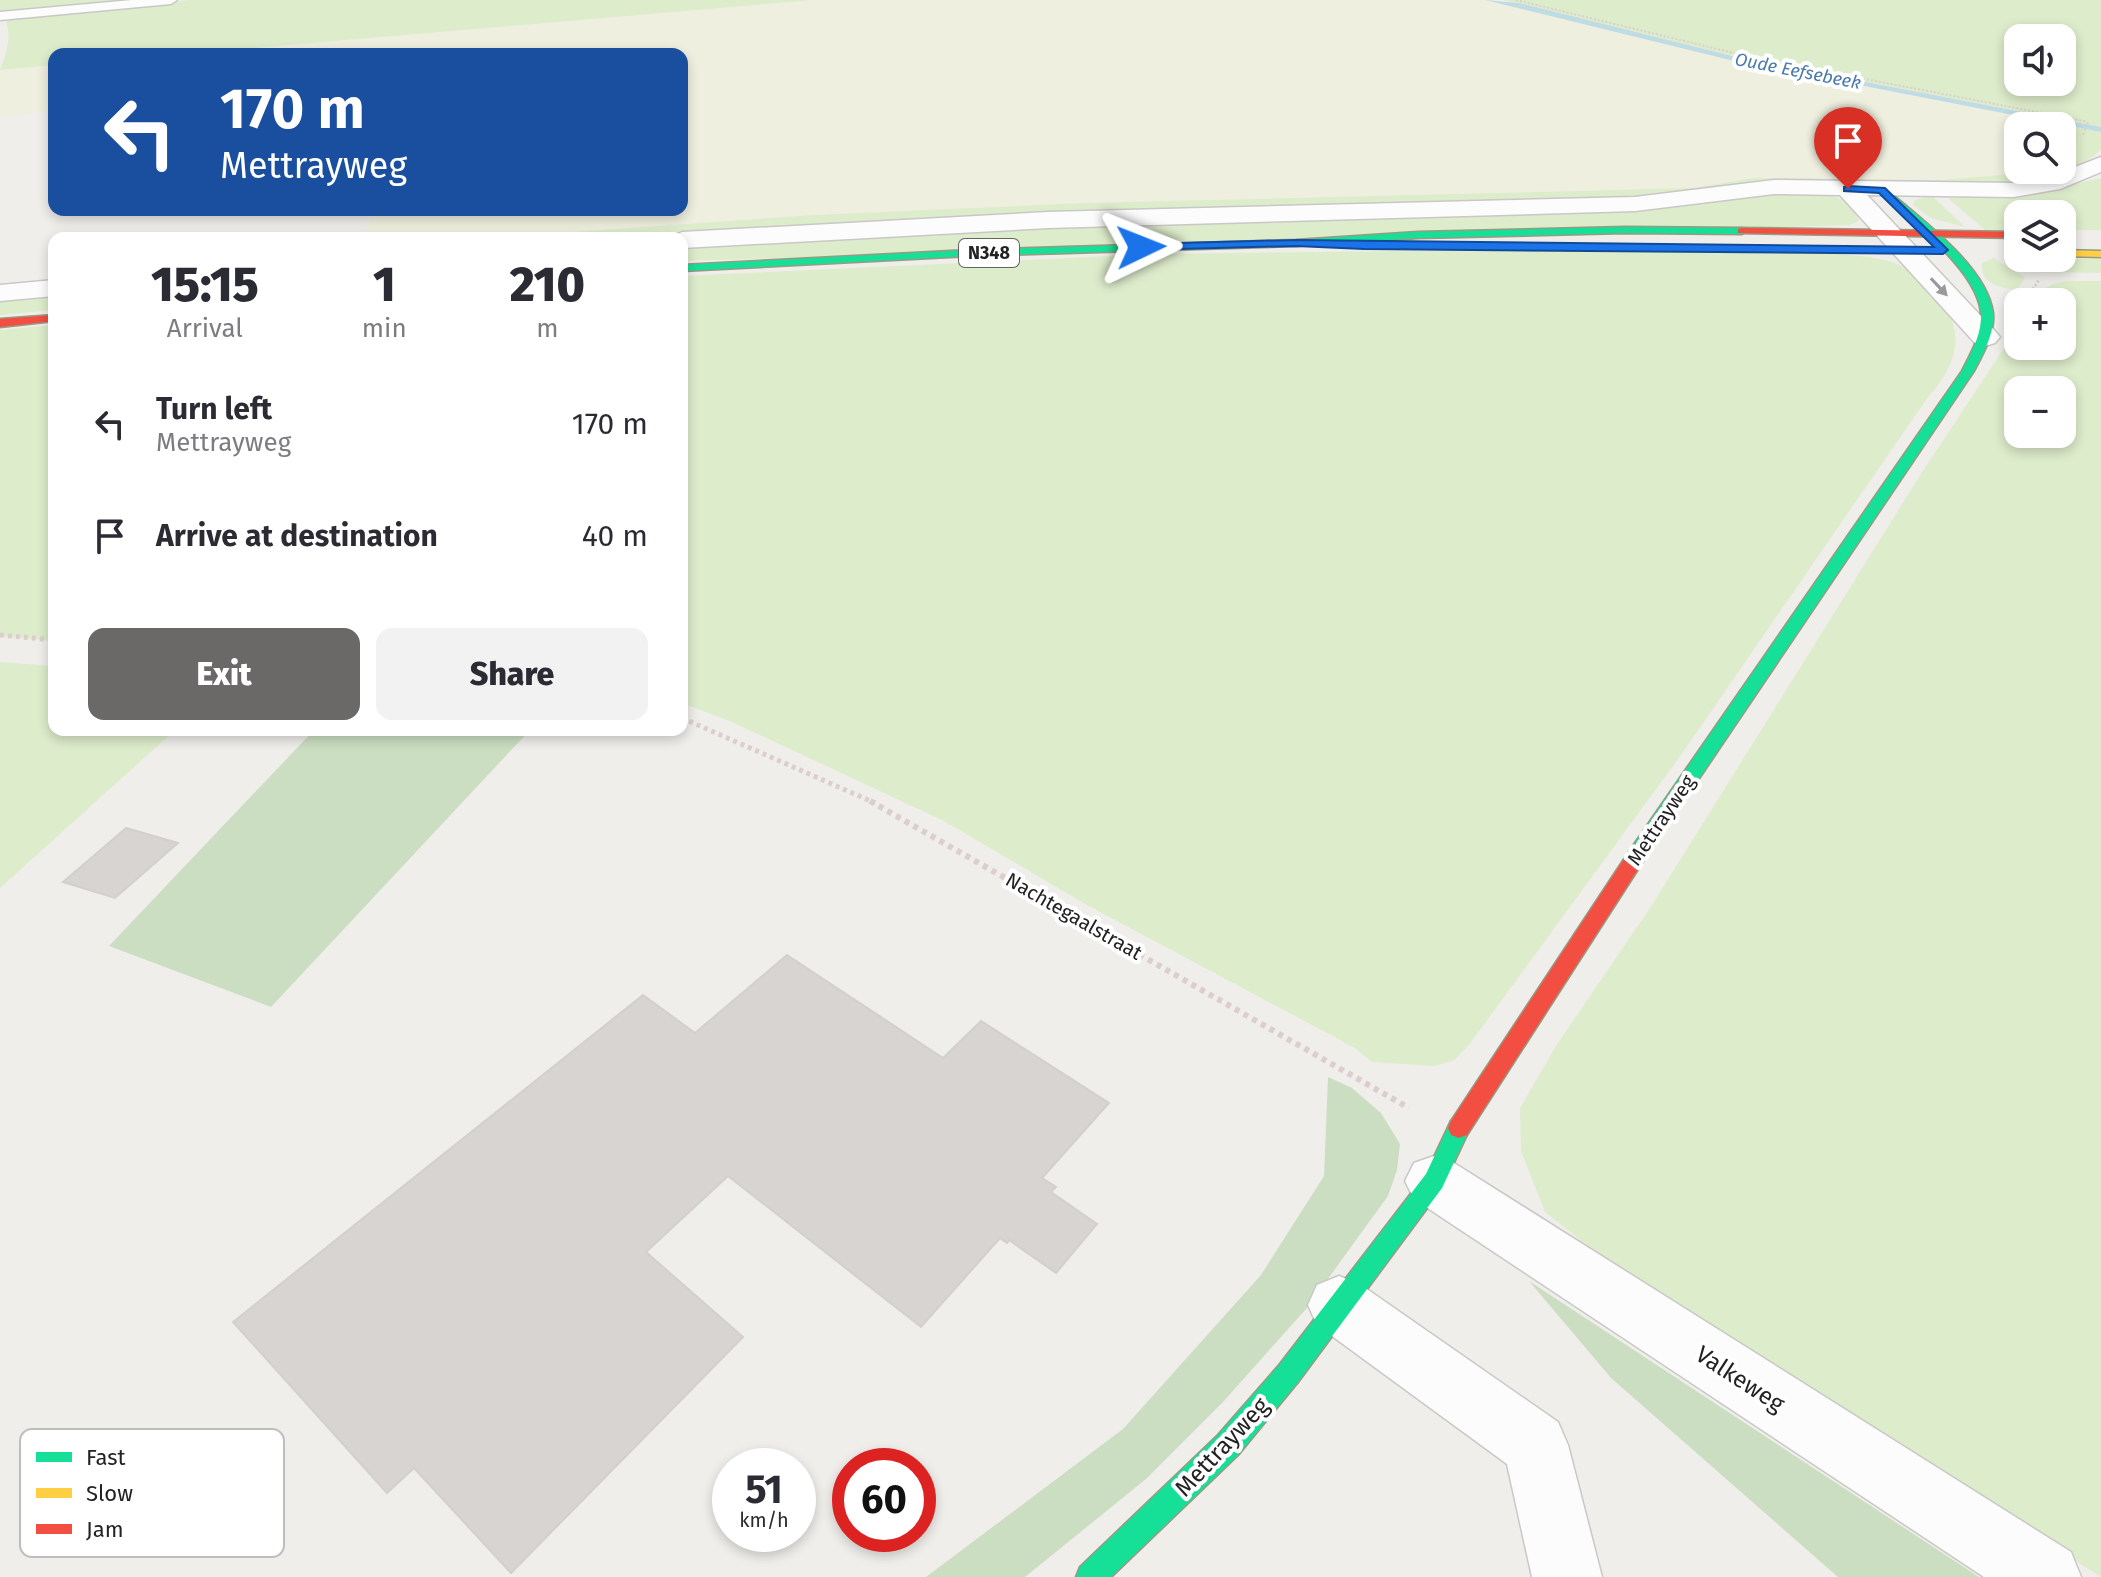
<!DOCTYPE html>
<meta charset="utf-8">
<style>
:root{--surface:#fff;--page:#f2f2f3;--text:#2b2b33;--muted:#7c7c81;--accent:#6a6968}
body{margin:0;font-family:"Fira Sans",sans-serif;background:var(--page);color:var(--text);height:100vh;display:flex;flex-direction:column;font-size:30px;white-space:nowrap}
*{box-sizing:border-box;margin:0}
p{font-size:26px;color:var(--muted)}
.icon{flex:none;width:44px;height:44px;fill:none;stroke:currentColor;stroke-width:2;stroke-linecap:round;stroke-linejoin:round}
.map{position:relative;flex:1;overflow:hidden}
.panel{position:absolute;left:48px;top:232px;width:640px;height:504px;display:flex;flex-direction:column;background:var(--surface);border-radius:16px;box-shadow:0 4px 12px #0003}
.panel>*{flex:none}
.guide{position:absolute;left:48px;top:48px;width:640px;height:168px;border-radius:16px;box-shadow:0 4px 12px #0003;background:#1a4fa0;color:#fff;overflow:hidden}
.fabs{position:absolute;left:2004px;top:24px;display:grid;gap:16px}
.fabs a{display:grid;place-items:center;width:72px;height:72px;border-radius:16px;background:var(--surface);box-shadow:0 4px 12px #0003;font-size:40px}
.speed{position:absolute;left:712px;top:1448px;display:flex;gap:16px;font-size:40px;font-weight:700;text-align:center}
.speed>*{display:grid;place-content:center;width:104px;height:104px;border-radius:50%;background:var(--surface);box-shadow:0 4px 12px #0003;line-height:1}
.speed small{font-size:20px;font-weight:400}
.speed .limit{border:12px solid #d22;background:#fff;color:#111}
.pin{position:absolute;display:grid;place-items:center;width:68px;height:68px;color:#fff;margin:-82px -34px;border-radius:50% 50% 50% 0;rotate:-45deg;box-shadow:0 0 8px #0007}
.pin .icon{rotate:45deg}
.me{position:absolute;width:88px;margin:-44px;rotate:88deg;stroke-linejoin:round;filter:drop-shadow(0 0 6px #0008)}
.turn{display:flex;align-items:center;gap:28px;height:168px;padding:0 40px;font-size:36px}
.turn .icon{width:104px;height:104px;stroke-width:2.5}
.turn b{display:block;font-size:56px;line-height:68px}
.eta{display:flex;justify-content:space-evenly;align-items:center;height:136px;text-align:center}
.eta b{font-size:48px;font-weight:800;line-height:56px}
.cta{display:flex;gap:16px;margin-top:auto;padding:16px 40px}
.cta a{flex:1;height:92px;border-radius:16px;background:var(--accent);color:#fff;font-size:32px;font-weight:800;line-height:92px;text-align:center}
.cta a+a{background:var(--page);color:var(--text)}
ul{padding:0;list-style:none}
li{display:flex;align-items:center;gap:24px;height:112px;padding:0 40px}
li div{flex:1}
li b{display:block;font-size:30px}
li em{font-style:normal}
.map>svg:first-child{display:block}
.farmland{fill:#efefdf}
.grass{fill:#ddeccb;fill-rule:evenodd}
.forest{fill:#cbdec1}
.water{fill:#bfdbe3}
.building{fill:#d7d4d2;stroke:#d3d0cc;stroke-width:2}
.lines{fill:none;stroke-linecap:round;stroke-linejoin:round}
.lane-casing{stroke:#c9c8c7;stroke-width:3}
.street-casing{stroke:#c9c8c7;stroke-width:3}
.fast-casing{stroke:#999a82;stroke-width:3}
.slow-casing{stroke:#999a82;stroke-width:3}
.jam-casing{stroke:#999a82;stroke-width:3}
.path-far3{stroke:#dccecd;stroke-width:2;stroke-dasharray:2 2;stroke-linecap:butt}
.path-far2{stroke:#dccecd;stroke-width:3;stroke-dasharray:2 2;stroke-linecap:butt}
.path-far1{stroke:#dccecd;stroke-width:5;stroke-dasharray:4 4;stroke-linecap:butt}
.path{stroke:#dccecd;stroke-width:6;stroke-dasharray:5 5;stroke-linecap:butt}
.lane{fill:#fdfcfc;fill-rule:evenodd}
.street{fill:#fdfcfc;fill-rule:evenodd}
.fast{fill:#16e098;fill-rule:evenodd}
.slow{fill:#ffcf43;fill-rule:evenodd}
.jam{fill:#f24e42;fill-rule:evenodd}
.oneway{fill:#9a9a9a}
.route{fill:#1a73e8;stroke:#114b97;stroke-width:2}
.labels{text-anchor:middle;stroke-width:8;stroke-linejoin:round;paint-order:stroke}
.far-water-label{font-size:18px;font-style:italic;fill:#4a7aab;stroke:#fff}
.shield{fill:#fff;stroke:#646464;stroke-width:2}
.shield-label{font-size:18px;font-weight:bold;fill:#222}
.street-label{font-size:20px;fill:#222;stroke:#fff}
.near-street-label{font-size:24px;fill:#222;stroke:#fff}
.key{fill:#fff;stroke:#bdbdbd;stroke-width:2}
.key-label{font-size:22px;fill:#222}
</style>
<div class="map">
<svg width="2101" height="1577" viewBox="0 0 2101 1577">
<rect width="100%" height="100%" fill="#f0eeeb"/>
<g class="farmland">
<path d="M812 0H1485L1775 69 2069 126 2062 159V126H2018V170H2039L1982 179 1753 178 1693 188 1086 203 813 215 486 238H366L371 210H682V54H185Z"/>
<path d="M54 65V111L0 116V70Z"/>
</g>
<g class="grass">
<path d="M0 0H148L0 13Z"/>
<path d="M189 0H812L185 54H54V65L0 70C6 55 13 34 5 20Z"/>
<path d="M1503 0H2101V127L1740 58ZM2018 38H2062V82H2018Z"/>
<path d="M2069 126 2101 132V149C2078 172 2052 177 2021 183L776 228 618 238H486L813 215 1086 203 1693 188 1753 178 1942 180 2062 170Z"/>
<path d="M2101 178V230H2062V214H2018V230H1985L1948 198 2039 192Z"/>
<path d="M1770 194C1795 194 1856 186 1859 221L1849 225 682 261V244L963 230 1656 208Z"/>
<path d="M1930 196 1933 197 1965 227 1931 218 1913 205 1915 200Z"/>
<path d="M1493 250 1830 252C1854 257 1879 255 1902 266 1914 271 1922 280 1931 289 1967 325 1961 362 1928 397L1681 755 1469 1045 1454 1060 1434 1066 1372 1062 1355 1048 1087 905 944 821 732 722 682 703V276L1153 254Z"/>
<path d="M2014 257 2101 259V273L2037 272Z"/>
<path d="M1993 258 2025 277 2017 290C2001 288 1980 284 1982 263Z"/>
<path d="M2067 281H2101V1577L1632 1281 1545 1212 1521 1151 1520 1108 1556 1046 1652 905 1924 469 2018 327V346H2062V302H2034C2041 288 2052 283 2067 281ZM2018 390H2062V434H2018Z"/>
<path d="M54 293V310L0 315V298Z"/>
<path d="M54 325V641L0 636V330Z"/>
<path d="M0 662 54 666V730H175L0 888Z"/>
</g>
<g class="forest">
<path d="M314 730H530L271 1007 109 946Z"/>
<path d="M1328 1077 1352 1088 1381 1113 1400 1144 1397 1170 1388 1196 1306 1309 1223 1402 1146 1479 1025 1577H926L1123 1429 1261 1275 1324 1176Z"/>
<path d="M1529 1281 1979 1577H1838L1611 1378Z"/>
</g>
<path class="water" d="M1485 0 1519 3 1740 58 2101 127V132L1730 60Z"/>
<g class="building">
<path d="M126 828 178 843 115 898 63 882Z"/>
<path d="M787 955 943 1058 981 1021 1109 1103 1042 1178 1056 1187 1051 1192 1097 1224 1056 1273 1009 1240 1007 1243 1000 1238 921 1327 728 1176 646 1252 743 1337 511 1573 414 1468 387 1493 233 1322 643 995 695 1033Z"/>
</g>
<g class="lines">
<g class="lane-casing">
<path id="lane" d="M132 0H177L171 4 0 20V12Z"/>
</g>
<g class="street-casing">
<g id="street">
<path d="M2101 157V172L2060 189 2014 197 1867 195 1995 331 2000 337 1995 343 1985 346 1975 343 1840 195 1774 194 1635 211 1048 228 682 248V238H670L682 232 1048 212 1635 197 1774 180 2014 183 2047 178Z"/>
<path d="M54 280V296L0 301V285Z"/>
<path d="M1434 1156 1454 1163 2071 1552 2081 1577H1984L1414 1199 1405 1181 1414 1163Z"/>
<path d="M1339 1276 1361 1285 1558 1422 1568 1445 1602 1577H1532L1507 1464 1317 1325 1308 1305 1317 1285Z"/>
</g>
</g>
<g class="fast-casing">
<g id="fast">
<path d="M1879 188H1885C1919 218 1987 266 1993 313 1995 333 1983 354 1974 371L1644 860H1630L1628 855 1630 850 1962 371C1970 355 1980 338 1981 319 1984 274 1909 220 1879 192Z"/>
<path d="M1625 227 1742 228 1747 231 1742 234 1625 233 1418 238 1296 246 970 256 682 271V265L970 250 1296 240 1418 232Z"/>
<path d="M1459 1118 1467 1121 1470 1128 1442 1188 1298 1382 1238 1455 1111 1577H1076L1080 1567 1218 1435 1280 1364 1426 1174 1451 1121Z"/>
</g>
</g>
<g class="slow-casing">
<path id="slow" d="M2062 250 2101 251V257L2062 256Z"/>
</g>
<g class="jam-casing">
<g id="jam">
<path d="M1742 228 2018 232V238L1738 233V229Z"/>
<path d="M54 315V321L0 327V319Z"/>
<path d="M1637 848 1644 850 1646 855 1644 860 1467 1135 1459 1138 1451 1135 1448 1128 1451 1121 1630 850Z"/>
</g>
</g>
<path class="path-far3" d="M1516 0 1750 57 2084 121 2088 123 2083 135"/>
<path class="path-far2" d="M2026 299 2039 280"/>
<g class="path-far1">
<path d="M0 635 54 640"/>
<path d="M682 718 875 803"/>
</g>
<path class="path" d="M870 801 1409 1108"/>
<use href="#lane" class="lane"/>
<use href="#street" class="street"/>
<use href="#fast" class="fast"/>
<use href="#slow" class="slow"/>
<use href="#jam" class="jam"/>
</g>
<defs><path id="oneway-solid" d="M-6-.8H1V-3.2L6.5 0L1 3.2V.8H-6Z" transform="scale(2)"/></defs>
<use class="oneway" href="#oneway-solid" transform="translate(1939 287) rotate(47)"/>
<path class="route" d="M1848 186 1885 188 1948 250 1943 254 1364 249 1296 246 1141 250 1136 247 1141 244 1296 240 1934 247 1879 193 1844 191V187Z"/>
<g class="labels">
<g class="far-water-label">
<text transform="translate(1798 71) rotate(11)" y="6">Oude Eefsebeek</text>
</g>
<rect class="shield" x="959" y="239" width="60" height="28" rx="6"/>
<g class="shield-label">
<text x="989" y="259">N348</text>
</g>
<g class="street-label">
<text transform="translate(1661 820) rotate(-56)" y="7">Mettrayweg</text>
<text transform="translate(1074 916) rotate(30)" y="7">Nachtegaalstraat</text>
</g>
<g class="near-street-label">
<text transform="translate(1740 1379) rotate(33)" y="8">Valkeweg</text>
<text transform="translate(1222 1447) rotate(-47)" y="8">Mettrayweg</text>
</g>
</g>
<rect x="20" y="1429" width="264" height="128" rx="12" class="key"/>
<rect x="36" y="1452" width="36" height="10" fill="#16e098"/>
<rect x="36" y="1488" width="36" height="10" fill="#ffcf43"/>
<rect x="36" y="1524" width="36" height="10" fill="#f24e42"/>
<g class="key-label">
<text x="86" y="1465">Fast</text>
<text x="86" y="1501">Slow</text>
<text x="86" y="1537">Jam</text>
</g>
</svg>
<div class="fabs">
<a><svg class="icon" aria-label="sound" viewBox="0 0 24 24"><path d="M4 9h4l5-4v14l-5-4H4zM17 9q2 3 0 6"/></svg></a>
<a><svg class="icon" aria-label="search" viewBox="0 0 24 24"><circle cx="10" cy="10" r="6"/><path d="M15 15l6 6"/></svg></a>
<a><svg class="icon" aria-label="layers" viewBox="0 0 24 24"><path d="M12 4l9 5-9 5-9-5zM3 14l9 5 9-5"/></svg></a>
<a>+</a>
<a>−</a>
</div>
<div class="speed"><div>51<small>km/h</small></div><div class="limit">60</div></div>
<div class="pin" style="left:1848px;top:189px;background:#d93025"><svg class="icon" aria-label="arrive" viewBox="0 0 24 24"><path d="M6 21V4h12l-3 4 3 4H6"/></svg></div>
<svg class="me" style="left:1141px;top:247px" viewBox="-20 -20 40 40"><path d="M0-17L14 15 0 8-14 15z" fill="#1a73e8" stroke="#fff" stroke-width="4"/></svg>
<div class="guide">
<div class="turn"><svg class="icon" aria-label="left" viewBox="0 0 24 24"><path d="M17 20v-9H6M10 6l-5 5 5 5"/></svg><div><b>170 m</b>Mettrayweg</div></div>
</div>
<section class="panel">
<div class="eta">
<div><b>15:15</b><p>Arrival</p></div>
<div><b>1</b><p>min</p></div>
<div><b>210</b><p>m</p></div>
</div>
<ul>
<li><svg class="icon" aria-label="left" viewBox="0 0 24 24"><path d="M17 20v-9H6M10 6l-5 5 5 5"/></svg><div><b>Turn left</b><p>Mettrayweg</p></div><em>170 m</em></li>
<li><svg class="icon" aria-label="arrive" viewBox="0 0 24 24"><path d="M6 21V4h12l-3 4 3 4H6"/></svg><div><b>Arrive at destination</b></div><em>40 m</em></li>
</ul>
<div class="cta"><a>Exit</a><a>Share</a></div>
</section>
</div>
